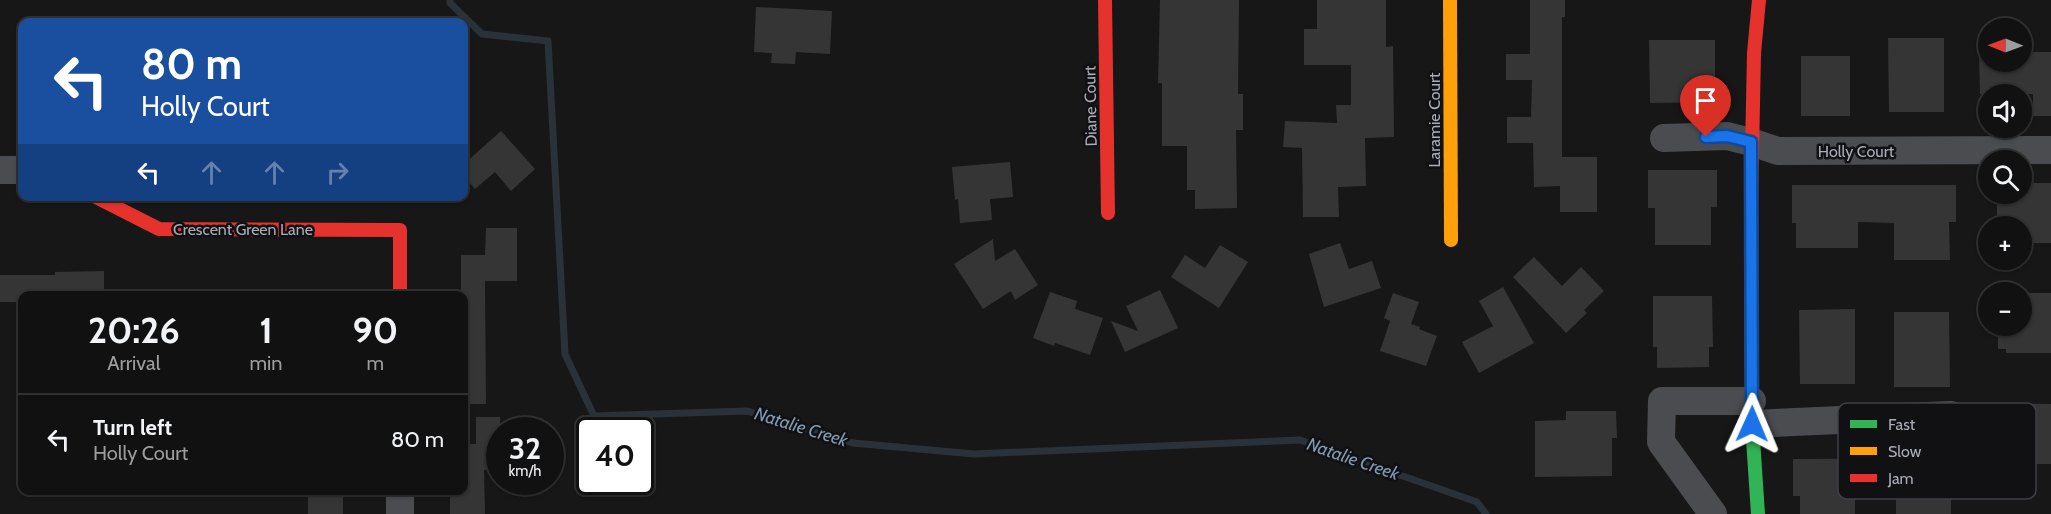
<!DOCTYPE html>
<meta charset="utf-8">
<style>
:root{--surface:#111;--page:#1e1f1f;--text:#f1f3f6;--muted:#9c9d9f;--line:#303131}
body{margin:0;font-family:Cabin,sans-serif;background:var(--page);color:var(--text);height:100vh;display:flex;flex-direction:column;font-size:22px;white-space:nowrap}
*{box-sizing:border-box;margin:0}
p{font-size:20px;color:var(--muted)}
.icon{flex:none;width:33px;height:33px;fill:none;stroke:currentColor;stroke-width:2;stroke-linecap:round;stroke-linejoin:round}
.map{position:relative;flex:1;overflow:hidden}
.drawer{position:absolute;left:18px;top:291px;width:450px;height:204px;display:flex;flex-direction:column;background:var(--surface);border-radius:12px;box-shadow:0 2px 4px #0004,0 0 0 2px var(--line)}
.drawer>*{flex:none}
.guide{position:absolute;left:18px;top:18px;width:450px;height:183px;border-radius:12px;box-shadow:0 2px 4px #0004,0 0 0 2px var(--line);background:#1a4fa0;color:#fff;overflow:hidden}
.needle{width:39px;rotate:271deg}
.tools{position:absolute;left:1978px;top:18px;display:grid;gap:12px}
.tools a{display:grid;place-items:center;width:54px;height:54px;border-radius:50%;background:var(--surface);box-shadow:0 2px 4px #0004,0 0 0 2px var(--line);font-size:30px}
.speed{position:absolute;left:486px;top:417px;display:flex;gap:12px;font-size:30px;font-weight:700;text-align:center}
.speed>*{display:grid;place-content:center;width:78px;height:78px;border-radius:50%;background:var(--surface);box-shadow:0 2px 4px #0004,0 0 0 2px var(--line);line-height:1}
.speed small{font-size:15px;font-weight:400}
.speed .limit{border:3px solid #111;border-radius:9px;background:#fff;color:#111}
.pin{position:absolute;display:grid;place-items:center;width:51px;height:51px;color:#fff;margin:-62px -26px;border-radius:50% 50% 50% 0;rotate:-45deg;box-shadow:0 0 6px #0007}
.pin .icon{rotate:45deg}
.me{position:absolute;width:66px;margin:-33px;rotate:1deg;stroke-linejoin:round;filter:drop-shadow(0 0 4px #0008)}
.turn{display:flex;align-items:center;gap:21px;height:126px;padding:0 24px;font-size:27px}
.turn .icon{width:78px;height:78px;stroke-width:2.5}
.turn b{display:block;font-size:42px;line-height:51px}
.lanes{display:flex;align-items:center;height:57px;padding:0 24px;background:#0003;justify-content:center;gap:30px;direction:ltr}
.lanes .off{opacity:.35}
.eta{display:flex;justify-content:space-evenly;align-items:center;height:102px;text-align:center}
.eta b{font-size:36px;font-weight:700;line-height:42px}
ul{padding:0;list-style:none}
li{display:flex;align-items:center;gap:18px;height:90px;padding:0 24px;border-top:2px solid var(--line)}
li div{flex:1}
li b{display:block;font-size:22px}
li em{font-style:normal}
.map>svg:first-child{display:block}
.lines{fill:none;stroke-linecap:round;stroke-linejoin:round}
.stream{stroke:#2a3239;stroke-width:7}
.building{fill:#353536}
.street{stroke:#4b4c50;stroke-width:28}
.fast{stroke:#30b455;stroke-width:14}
.slow{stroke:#ff9f0a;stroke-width:14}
.jam{stroke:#e5322d;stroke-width:14}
.route-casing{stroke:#114b97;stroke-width:15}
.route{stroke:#1a73e8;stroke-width:10}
.labels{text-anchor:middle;stroke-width:5;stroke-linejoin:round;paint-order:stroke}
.street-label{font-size:16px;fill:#a8adb8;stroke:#111113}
.water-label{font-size:18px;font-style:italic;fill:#7f9bb3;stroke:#111113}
.key{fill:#111113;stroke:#3e4045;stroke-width:1.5}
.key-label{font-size:16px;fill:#a8adb8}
</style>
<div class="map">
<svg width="2051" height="514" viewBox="0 0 2051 514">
<rect width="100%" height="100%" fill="#171717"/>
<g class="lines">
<path class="stream" d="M450 0V3L482 34 548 41 565 354 594 416 747 411 853 443 974 454 1300 440 1477 502 1486 514"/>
</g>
<g class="building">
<path d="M1160 0H1239L1238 94H1243V130H1236L1237 208 1195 209V190H1187V146H1162V83H1158Z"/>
<path d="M1317 0H1386V47L1393 46 1394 137 1365 138 1366 186 1338 187 1339 217H1303L1302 148 1283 147 1285 121 1337 123 1336 105H1351V65H1304V29H1317Z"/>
<path d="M1530 0H1565V17H1562V157H1597V212H1560V186L1534 187 1533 143H1507V117H1531L1532 80H1506V54H1530Z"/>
<path d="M756 7 832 11 830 54 796 52 795 64 771 63 772 53 754 52Z"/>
<path d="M1888 38H1944V112H1889Z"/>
<path d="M1649 40H1715V102L1650 103Z"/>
<path d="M2022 52H2051V116H2033V94H1980L1979 53H1989V62H2022Z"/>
<rect x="1801" y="56" width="49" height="60"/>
<path d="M501 131 535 169 511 191 495 172 475 189 464 176V164Z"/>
<path d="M1010 162 1013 197 990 199 992 220 960 223 958 199 955 200 952 167Z"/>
<path d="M1648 170H1717V207H1711V245H1655V208H1648Z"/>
<path d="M2022 183H2051V243H2022V226H1997V194H2022Z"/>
<path d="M1792 185H1956V222H1949L1950 260H1894V223L1858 222V248H1796V223H1792Z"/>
<path d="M486 228H517V281H485L486 404H464V296H461V255H485Z"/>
<path d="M993 239 995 261 1015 249 1038 285 1015 300 1011 291 983 309 954 264Z"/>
<path d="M1340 243 1349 269 1372 261 1381 288 1324 307 1309 254Z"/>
<path d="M1220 245 1248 262 1219 308 1171 277 1185 255 1205 268Z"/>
<path d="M1534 257 1562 286 1581 267 1604 291 1584 310 1587 313 1566 333 1513 277Z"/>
<path d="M104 271V296H21V302H0V275H55V272Z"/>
<path d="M1503 287 1534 343 1479 373 1462 342 1493 326 1479 301Z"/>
<path d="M1160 290 1178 328 1125 352 1111 321 1138 331 1126 306Z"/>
<path d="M1050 292 1077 301 1075 309 1103 318 1090 355 1055 343 1054 346 1033 338Z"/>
<path d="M1393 293 1419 302 1411 324 1420 327 1419 329 1437 336 1426 366 1380 351 1390 321 1384 318Z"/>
<path d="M2022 293H2051V353H2006V349H1998V326H2022Z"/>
<path d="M1653 296H1712L1713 347H1709V367L1657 368V347H1653Z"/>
<path d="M1855 309V384H1800L1799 310Z"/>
<path d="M1894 312H1949L1950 387H1894Z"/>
<path d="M1997 403 2051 404V464H1997V459H1989L1988 409H1997Z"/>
<path d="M1566 411H1616L1617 438H1612V476L1535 477V421L1566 420Z"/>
<path d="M476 417H500V470H484L485 514H450V490H464V444H476Z"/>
<path d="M1958 458V494L1951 495V514H1896V495H1855V514H1800V496H1793V459Z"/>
<rect x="308" y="490" width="35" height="24"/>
</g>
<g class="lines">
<g class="street">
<path d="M1664 138 1727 136 1751 142 1778 151 2051 150"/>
<path d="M0 170H22"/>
<path d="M1752 424 1951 415"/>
<path d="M400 490V514"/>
<path d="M1713 514 1661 442 1662 401H1752"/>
</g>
<path class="fast" d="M1751 204 1752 424 1758 514"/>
<path class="slow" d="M1450 0 1451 240"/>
<g class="jam">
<path d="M1105 0 1108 213"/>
<path d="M94 196 159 229 400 230V296"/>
<path d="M1751 204 1754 53 1759 0"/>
</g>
</g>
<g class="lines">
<g class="route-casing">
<path id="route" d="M1706 137 1727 136 1751 142 1752 424"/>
</g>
<use href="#route" class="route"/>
</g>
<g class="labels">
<g class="street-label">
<text transform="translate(1090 106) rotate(-91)" y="6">Diane Court</text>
<text transform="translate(1434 120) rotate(-90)" y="6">Laramie Court</text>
<text x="1856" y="157">Holly Court</text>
<text x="243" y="235">Crescent Green Lane</text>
</g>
<g class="water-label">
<text transform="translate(801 427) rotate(17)" y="6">Natalie Creek</text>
<text transform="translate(1353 459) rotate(19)" y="6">Natalie Creek</text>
</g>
</g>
<rect x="1838" y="403" width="198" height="96" rx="9" class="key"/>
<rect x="1850" y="420" width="27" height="8" fill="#30b455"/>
<rect x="1850" y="447" width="27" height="8" fill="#ff9f0a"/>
<rect x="1850" y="474" width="27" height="8" fill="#e5322d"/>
<g class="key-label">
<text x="1888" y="430">Fast</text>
<text x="1888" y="457">Slow</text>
<text x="1888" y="484">Jam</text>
</g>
</svg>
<div class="tools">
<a><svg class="needle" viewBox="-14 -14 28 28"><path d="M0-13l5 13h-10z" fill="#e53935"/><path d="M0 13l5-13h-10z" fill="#9c9d9f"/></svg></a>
<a><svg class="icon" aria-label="sound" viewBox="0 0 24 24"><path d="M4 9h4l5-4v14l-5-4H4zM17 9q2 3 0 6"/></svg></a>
<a><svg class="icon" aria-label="search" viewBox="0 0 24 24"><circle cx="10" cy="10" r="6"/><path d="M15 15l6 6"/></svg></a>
<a>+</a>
<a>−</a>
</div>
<div class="speed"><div>32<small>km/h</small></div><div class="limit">40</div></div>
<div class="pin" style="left:1706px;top:137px;background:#d93025"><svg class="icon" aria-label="arrive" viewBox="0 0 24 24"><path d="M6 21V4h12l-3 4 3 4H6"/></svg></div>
<svg class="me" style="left:1752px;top:424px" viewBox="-20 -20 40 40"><path d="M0-17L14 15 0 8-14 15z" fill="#1a73e8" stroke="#fff" stroke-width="4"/></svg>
<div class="guide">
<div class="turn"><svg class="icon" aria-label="left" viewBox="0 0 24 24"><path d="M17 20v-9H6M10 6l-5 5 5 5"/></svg><div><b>80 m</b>Holly Court</div></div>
<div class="lanes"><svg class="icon" aria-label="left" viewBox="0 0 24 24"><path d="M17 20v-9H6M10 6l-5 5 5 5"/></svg><svg class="icon off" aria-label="ahead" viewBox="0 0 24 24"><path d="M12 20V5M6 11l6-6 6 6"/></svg><svg class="icon off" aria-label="ahead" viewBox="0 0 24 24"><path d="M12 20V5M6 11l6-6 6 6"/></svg><svg class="icon off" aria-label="right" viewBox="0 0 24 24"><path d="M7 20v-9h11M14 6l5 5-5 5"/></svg></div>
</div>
<section class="drawer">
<div class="eta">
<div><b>20:26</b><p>Arrival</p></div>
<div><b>1</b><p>min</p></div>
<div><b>90</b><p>m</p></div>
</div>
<ul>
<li><svg class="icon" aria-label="left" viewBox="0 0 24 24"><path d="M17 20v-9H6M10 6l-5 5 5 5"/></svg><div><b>Turn left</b><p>Holly Court</p></div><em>80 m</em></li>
</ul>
</section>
</div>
